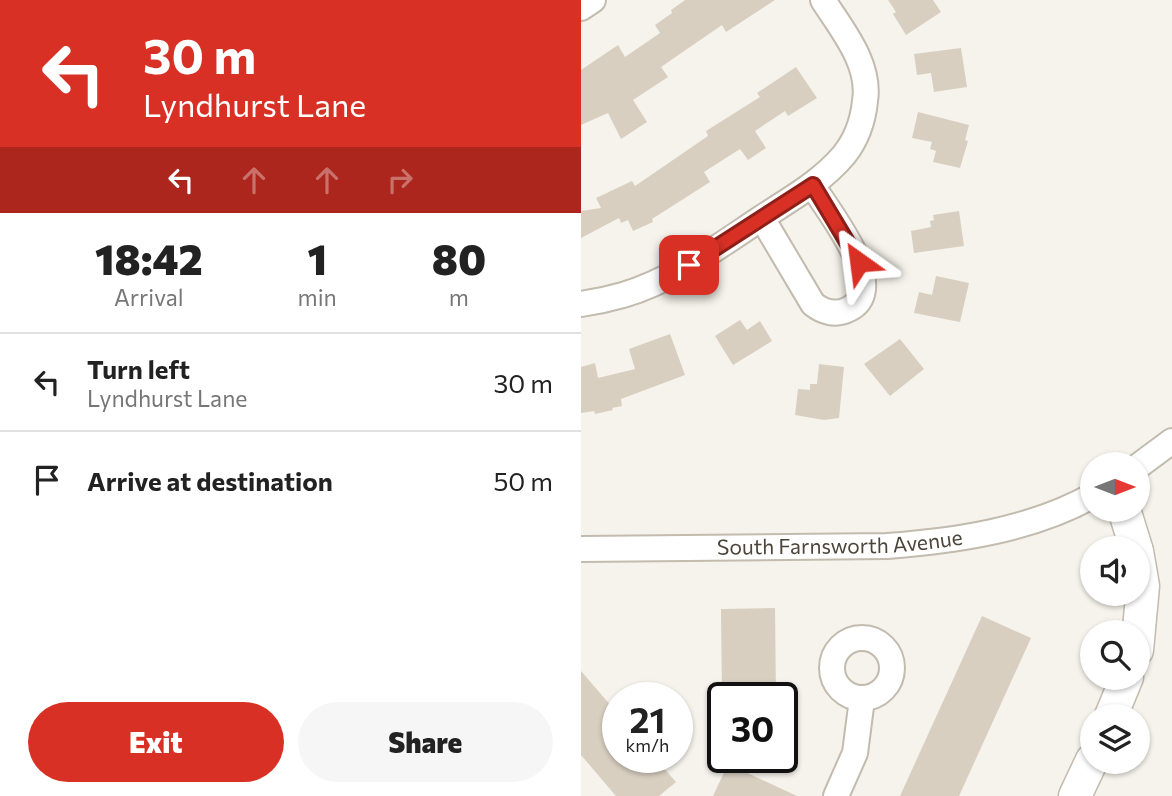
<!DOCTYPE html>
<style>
:root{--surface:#fff;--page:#f6f6f6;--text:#222;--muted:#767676;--line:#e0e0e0;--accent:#d93025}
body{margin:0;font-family:Commissioner,sans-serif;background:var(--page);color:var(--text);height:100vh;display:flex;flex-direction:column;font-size:26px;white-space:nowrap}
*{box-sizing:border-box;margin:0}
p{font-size:23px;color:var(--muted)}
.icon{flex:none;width:38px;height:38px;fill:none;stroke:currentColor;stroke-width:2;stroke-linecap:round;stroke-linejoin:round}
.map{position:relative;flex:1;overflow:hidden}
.drawer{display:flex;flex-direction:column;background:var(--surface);width:581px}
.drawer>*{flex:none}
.guide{background:#d93025;color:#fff;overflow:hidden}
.needle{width:46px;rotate:90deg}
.buttons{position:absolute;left:499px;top:452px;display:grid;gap:14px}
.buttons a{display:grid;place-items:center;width:70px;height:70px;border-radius:50%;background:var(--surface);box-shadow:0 2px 5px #0004;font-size:35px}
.speed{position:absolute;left:21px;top:682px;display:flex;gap:14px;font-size:35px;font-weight:700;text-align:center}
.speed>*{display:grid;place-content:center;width:91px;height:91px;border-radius:50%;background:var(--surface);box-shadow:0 2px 5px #0004;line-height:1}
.speed small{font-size:18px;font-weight:400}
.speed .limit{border:4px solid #111;border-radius:10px;background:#fff;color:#111}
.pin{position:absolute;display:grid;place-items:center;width:60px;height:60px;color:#fff;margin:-30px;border-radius:14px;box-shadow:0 4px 10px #0006}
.me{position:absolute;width:77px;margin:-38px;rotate:329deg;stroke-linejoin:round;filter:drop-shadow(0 0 5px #0008)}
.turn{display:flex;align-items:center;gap:24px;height:147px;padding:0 28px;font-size:32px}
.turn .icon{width:91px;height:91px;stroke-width:2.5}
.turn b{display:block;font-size:49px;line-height:60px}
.lanes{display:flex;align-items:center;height:66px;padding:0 28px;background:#0003;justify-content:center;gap:35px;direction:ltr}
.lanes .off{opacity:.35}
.eta{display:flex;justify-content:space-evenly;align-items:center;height:119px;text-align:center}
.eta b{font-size:42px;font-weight:800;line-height:49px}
.cta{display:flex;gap:14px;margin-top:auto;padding:14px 28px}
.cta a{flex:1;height:80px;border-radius:42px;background:var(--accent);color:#fff;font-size:28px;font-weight:800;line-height:80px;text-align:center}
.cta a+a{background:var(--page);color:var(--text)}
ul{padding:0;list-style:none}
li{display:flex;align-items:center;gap:21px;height:98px;padding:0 28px;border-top:2px solid var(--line)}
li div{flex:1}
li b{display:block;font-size:26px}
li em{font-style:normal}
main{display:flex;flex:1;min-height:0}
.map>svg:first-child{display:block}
.building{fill:#d8cfc1}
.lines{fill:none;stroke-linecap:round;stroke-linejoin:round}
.minor-casing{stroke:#c2bbae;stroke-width:28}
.tertiary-casing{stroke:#c2bbae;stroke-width:35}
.minor{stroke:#fff;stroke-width:24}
.tertiary{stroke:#fff;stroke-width:32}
.route-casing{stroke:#8d1f18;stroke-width:18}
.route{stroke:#d93025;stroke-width:12}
.labels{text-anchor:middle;stroke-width:5;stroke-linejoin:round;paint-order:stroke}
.street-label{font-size:21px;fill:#4b4439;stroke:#fff}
</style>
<main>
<section class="drawer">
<div class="guide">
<div class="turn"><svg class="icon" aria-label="left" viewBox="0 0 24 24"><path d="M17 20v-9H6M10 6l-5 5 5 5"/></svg><div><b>30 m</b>Lyndhurst Lane</div></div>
<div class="lanes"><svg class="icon" aria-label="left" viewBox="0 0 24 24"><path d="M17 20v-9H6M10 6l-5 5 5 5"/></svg><svg class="icon off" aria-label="ahead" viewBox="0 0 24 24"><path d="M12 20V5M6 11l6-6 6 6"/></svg><svg class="icon off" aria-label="ahead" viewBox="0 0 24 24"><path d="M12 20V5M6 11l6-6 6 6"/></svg><svg class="icon off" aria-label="right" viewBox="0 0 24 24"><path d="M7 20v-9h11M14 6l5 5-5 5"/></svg></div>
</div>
<div class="eta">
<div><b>18:42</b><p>Arrival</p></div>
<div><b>1</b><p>min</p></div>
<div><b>80</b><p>m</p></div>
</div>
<ul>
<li><svg class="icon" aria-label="left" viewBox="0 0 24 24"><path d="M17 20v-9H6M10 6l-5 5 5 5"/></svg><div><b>Turn left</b><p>Lyndhurst Lane</p></div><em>30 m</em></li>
<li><svg class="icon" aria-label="arrive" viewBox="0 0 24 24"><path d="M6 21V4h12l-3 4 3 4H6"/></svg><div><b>Arrive at destination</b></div><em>50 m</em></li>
</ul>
<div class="cta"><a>Exit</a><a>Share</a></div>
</section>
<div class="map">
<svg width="591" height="796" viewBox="0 0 591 796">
<rect width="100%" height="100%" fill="#f6f3ec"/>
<g class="building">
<path d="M104 0H194L145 32 141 25 80 67 87 77 52 100 66 122 40 139 27 113 0 125V70L37 45 44 57 79 33 74 25 91 13 90 10Z"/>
<path d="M307 0H352L360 12 325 35 312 14 315 12Z"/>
<path d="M380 48 386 87 353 92 350 73 336 75 333 54Z"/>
<path d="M215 67 236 98 207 116 204 111 174 131 185 148 167 160 159 149 123 172 129 182 71 219 72 222 52 231 47 220 40 223 38 218 0 238V211L20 208 15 198 51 181 54 186 127 136 125 131 179 97 176 93Z"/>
<path d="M337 112 388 125 384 140 387 141 379 168 352 162 355 151 349 149 351 142 331 138Z"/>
<path d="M378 211 383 246 333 253 330 231 350 227 349 221 353 220 352 215Z"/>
<path d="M355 276 388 283 379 322 333 313 338 292 351 295Z"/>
<path d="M159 320 166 330 179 321 191 341 152 365 134 336Z"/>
<path d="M89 334 104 375 40 399 41 406 31 408 32 410 14 414 13 411 0 413V367L14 363 17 378 54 369 48 349Z"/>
<path d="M319 339 343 369 309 396 283 364Z"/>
<path d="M238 364 263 367 258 418 243 420 214 415 217 389 229 390V384H236Z"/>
<path d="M194 608 195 698H141L140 609Z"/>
<path d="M401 616 450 638 378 796H319Z"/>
<path d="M0 671 37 714V758H74L95 782 78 796H35L0 755Z"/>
<path d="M147 764 216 796H132Z"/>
</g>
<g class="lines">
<g class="minor-casing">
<g id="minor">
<path d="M0 8 12 0"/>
<path d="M181 218 232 304C242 312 255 316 268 309 310 288 247 211 231 185"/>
<path d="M0 304C14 302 28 299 42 295 93 280 138 246 182 217 211 198 240 182 263 155 275 140 282 121 284 101 290 64 261 30 242 0"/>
<path d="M556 467 591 441"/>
<path id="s1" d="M0 549 306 546C374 541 450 530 511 496"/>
<circle cx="281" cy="668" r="30"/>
<path d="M255 796 274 753 281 699"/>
</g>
</g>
<g class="tertiary-casing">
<g id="tertiary">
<path d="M543 509 555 548"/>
<path d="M556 551 562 586 556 650"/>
<path d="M530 716 546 677"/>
<path d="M494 796 511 760"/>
</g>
</g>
<use href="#minor" class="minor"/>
<use href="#tertiary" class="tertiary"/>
</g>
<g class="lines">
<g class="route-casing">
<path id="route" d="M108 265 232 185 278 262"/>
</g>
<use href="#route" class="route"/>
</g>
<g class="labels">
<g class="street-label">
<text dy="7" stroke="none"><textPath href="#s1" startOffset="259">South Farnsworth Avenue</textPath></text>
</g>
</g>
</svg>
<div class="buttons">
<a><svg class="needle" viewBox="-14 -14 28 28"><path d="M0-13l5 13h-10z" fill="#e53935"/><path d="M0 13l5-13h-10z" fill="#767676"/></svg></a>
<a><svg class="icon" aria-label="sound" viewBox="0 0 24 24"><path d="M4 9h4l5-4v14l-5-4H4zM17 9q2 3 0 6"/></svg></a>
<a><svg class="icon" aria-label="search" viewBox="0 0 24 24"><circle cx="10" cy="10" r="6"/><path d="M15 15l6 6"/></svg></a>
<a><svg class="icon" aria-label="layers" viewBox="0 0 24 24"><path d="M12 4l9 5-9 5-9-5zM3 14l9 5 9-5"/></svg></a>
</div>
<div class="speed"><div>21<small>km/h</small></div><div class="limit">30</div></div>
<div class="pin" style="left:108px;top:265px;background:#d93025"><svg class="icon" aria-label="arrive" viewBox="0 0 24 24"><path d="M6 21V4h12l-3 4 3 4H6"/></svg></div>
<svg class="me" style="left:278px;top:262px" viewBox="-20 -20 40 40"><path d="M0-17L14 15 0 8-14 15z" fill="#d93025" stroke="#fff" stroke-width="4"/></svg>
</div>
</main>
